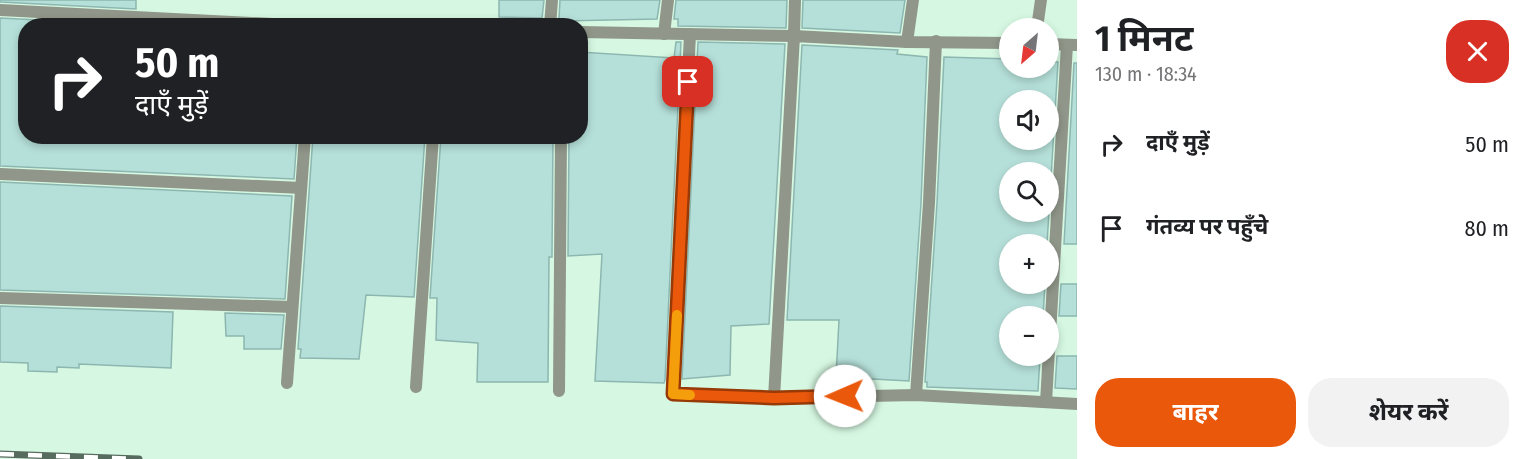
<!DOCTYPE html>
<html lang="hi">
<meta charset="utf-8">
<style>
:root{--surface:#fff;--page:#f2f2f2;--text:#202124;--muted:#757577;--accent:#ea580c}
body{margin:0;font-family:"Fira Sans Condensed","Noto Sans Devanagari",sans-serif;background:var(--page);color:var(--text);height:100vh;display:flex;flex-direction:column;font-size:22px;white-space:nowrap}
*{box-sizing:border-box;margin:0}
p{font-size:20px;color:var(--muted)}
.icon{flex:none;width:33px;height:33px;fill:none;stroke:currentColor;stroke-width:2;stroke-linecap:round;stroke-linejoin:round}
.map{position:relative;flex:1;overflow:hidden}
.sheet{display:flex;flex-direction:column;background:var(--surface);width:450px}
.sheet>*{flex:none}
.guide{position:absolute;left:18px;top:18px;width:570px;height:126px;border-radius:24px;box-shadow:0 3px 9px #0003;background:#202124;color:#fff;overflow:hidden}
.needle{width:39px;rotate:208deg}
.controls{position:absolute;left:999px;top:18px;display:grid;gap:12px}
.controls a{display:grid;place-items:center;width:60px;height:60px;border-radius:50%;background:var(--surface);box-shadow:0 3px 9px #0003;font-size:30px}
.pin{position:absolute;display:grid;place-items:center;width:51px;height:51px;color:#fff;margin:-26px;border-radius:12px;box-shadow:0 3px 9px #0006}
.me{position:absolute;width:66px;margin:-33px;rotate:269deg;stroke-linejoin:round;filter:drop-shadow(0 0 4px #0008)}
.turn{display:flex;align-items:center;gap:21px;height:126px;padding:0 18px;font-size:27px}
.turn .icon{width:78px;height:78px;stroke-width:2.5}
.turn b{display:block;font-size:42px;line-height:51px}
.round{display:grid;place-items:center;flex:none;width:63px;height:63px;border-radius:24px;background:var(--page)}
.overview{display:flex;align-items:center;justify-content:space-between;height:102px;padding:0 18px}
h1{font-size:36px;font-weight:700;line-height:45px}
.button{display:flex;gap:12px;margin-top:auto;padding:12px 18px}
.button a{flex:1;height:69px;border-radius:24px;background:var(--accent);color:#fff;font-size:24px;font-weight:700;line-height:69px;text-align:center}
.button a+a{background:var(--page);color:var(--text)}
ul{padding:0;list-style:none}
li{display:flex;align-items:center;gap:18px;height:84px;padding:0 18px}
li div{flex:1}
li b{display:block;font-size:22px}
li em{font-style:normal}
main{display:flex;flex:1;min-height:0}
.map>svg:first-child{display:block}
.building{fill:#b5e0d9;stroke:#8cb6af;stroke-width:1.5;fill-rule:evenodd}
.lines{fill:none;stroke-linecap:round;stroke-linejoin:round}
.street{stroke:#909689;stroke-width:12}
.rail-casing{stroke:#586b5f;stroke-width:7}
.rail{stroke:#fff;stroke-width:4.5;stroke-dasharray:14;stroke-linecap:butt}
.route-casing{stroke:#983908;stroke-width:15}
.route{stroke:#ea580c;stroke-width:10}
.slow{stroke:#f59e0b;stroke-width:10}
</style>
<main>
<div class="map">
<svg width="1077" height="459" viewBox="0 0 1077 459">
<rect width="100%" height="100%" fill="#d6f8e2"/>
<g class="building">
<path d="M0 0H136V9L0 2Z"/>
<path d="M499 0H544L542 18 499 17Z"/>
<path d="M560 0H660L657 19 563 21 564 19H559Z"/>
<path d="M676 0H787L786 28 678 26V19H674Z"/>
<path d="M803 0H905L900 33 802 28Z"/>
<path d="M0 18 135 25 26 26V136H297L294 179 0 166Z"/>
<path d="M676 42H681L665 380 664 383 595 381 602 254 568 256 569 136H580V52L674 58Z"/>
<path d="M698 42 785 44 769 324 731 326 730 375 682 379Z"/>
<path d="M802 45 898 50 897 54 927 57 921 203 909 381 836 377 839 320H787Z"/>
<path d="M944 57 1010 59V68H1048V62H1058L1047 244H1010V284H1045L1043 316H1010V356H1040L1038 391 927 387V382H925L937 203ZM1010 100H1048V140H1010ZM1010 172H1048V212H1010Z"/>
<path d="M1074 63H1077V244H1064Z"/>
<path d="M313 136H425L414 297 366 295 359 359 300 358 301 349H298Z"/>
<path d="M441 136H553L552 257H549L548 382H477L478 343 436 340 437 298H430Z"/>
<path d="M0 182 292 196 285 299 0 290Z"/>
<path d="M1061 284H1077V316H1059Z"/>
<path d="M0 306 173 312 171 368 79 364V368L57 367V372L28 371V363L0 362Z"/>
<path d="M225 313 284 315 281 349H244V336H226Z"/>
<path d="M1057 356H1077V389L1055 388Z"/>
</g>
<g class="lines">
<g class="street">
<path d="M0 10 310 26"/>
<path d="M550 26 552 0"/>
<path d="M1037 28 1041 0"/>
<path d="M580 32 794 36 795 0"/>
<path d="M664 34 668 0"/>
<path d="M690 34 673 394 774 398 916 395 1077 404"/>
<path d="M907 42 913 0"/>
<path d="M1048 44 1077 45"/>
<path d="M0 174 301 188"/>
<path d="M0 298 292 307"/>
<path d="M287 383 305 136"/>
<path d="M416 387 433 136"/>
<path d="M559 391 561 136"/>
<path d="M916 395 929 203 936 41"/>
<path d="M774 398 794 36 907 42 1010 43"/>
<path d="M1046 402 1067 45"/>
</g>
<g class="rail-casing">
<path id="rail" d="M0 454 139 459"/>
</g>
<use href="#rail" class="rail"/>
</g>
<g class="lines">
<g class="route-casing">
<path id="route" d="M688 82 673 394 774 398 845 396"/>
</g>
<use href="#route" class="route"/>
<path class="slow" d="M677 315 673 394 690 395"/>
</g>
</svg>
<div class="controls">
<a><svg class="needle" viewBox="-14 -14 28 28"><path d="M0-13l5 13h-10z" fill="#e53935"/><path d="M0 13l5-13h-10z" fill="#757577"/></svg></a>
<a><svg class="icon" aria-label="sound" viewBox="0 0 24 24"><path d="M4 9h4l5-4v14l-5-4H4zM17 9q2 3 0 6"/></svg></a>
<a><svg class="icon" aria-label="search" viewBox="0 0 24 24"><circle cx="10" cy="10" r="6"/><path d="M15 15l6 6"/></svg></a>
<a>+</a>
<a>−</a>
</div>
<div class="pin" style="left:688px;top:82px;background:#d93025"><svg class="icon" aria-label="arrive" viewBox="0 0 24 24"><path d="M6 21V4h12l-3 4 3 4H6"/></svg></div>
<svg class="me" style="left:845px;top:396px" viewBox="-20 -20 40 40"><circle r="19" fill="#fff"/><path d="M0-13L10 11 0 6-10 11z" fill="#ea580c"/></svg>
<div class="guide">
<div class="turn"><svg class="icon" aria-label="right" viewBox="0 0 24 24"><path d="M7 20v-9h11M14 6l5 5-5 5"/></svg><div><b>50 m</b>दाएँ मुड़ें</div></div>
</div>
</div>
<section class="sheet">
<div class="overview"><div><h1>1 मिनट</h1><p>130 m · 18:34</p></div><a class="round" style="background:#d93025;color:#fff"><svg class="icon" aria-label="close" viewBox="0 0 24 24"><path d="M6 6l12 12M18 6L6 18"/></svg></a></div>
<ul>
<li><svg class="icon" aria-label="right" viewBox="0 0 24 24"><path d="M7 20v-9h11M14 6l5 5-5 5"/></svg><div><b>दाएँ मुड़ें</b></div><em>50 m</em></li>
<li><svg class="icon" aria-label="arrive" viewBox="0 0 24 24"><path d="M6 21V4h12l-3 4 3 4H6"/></svg><div><b>गंतव्य पर पहुँचे</b></div><em>80 m</em></li>
</ul>
<div class="button"><a>बाहर</a><a>शेयर करें</a></div>
</section>
</main>
